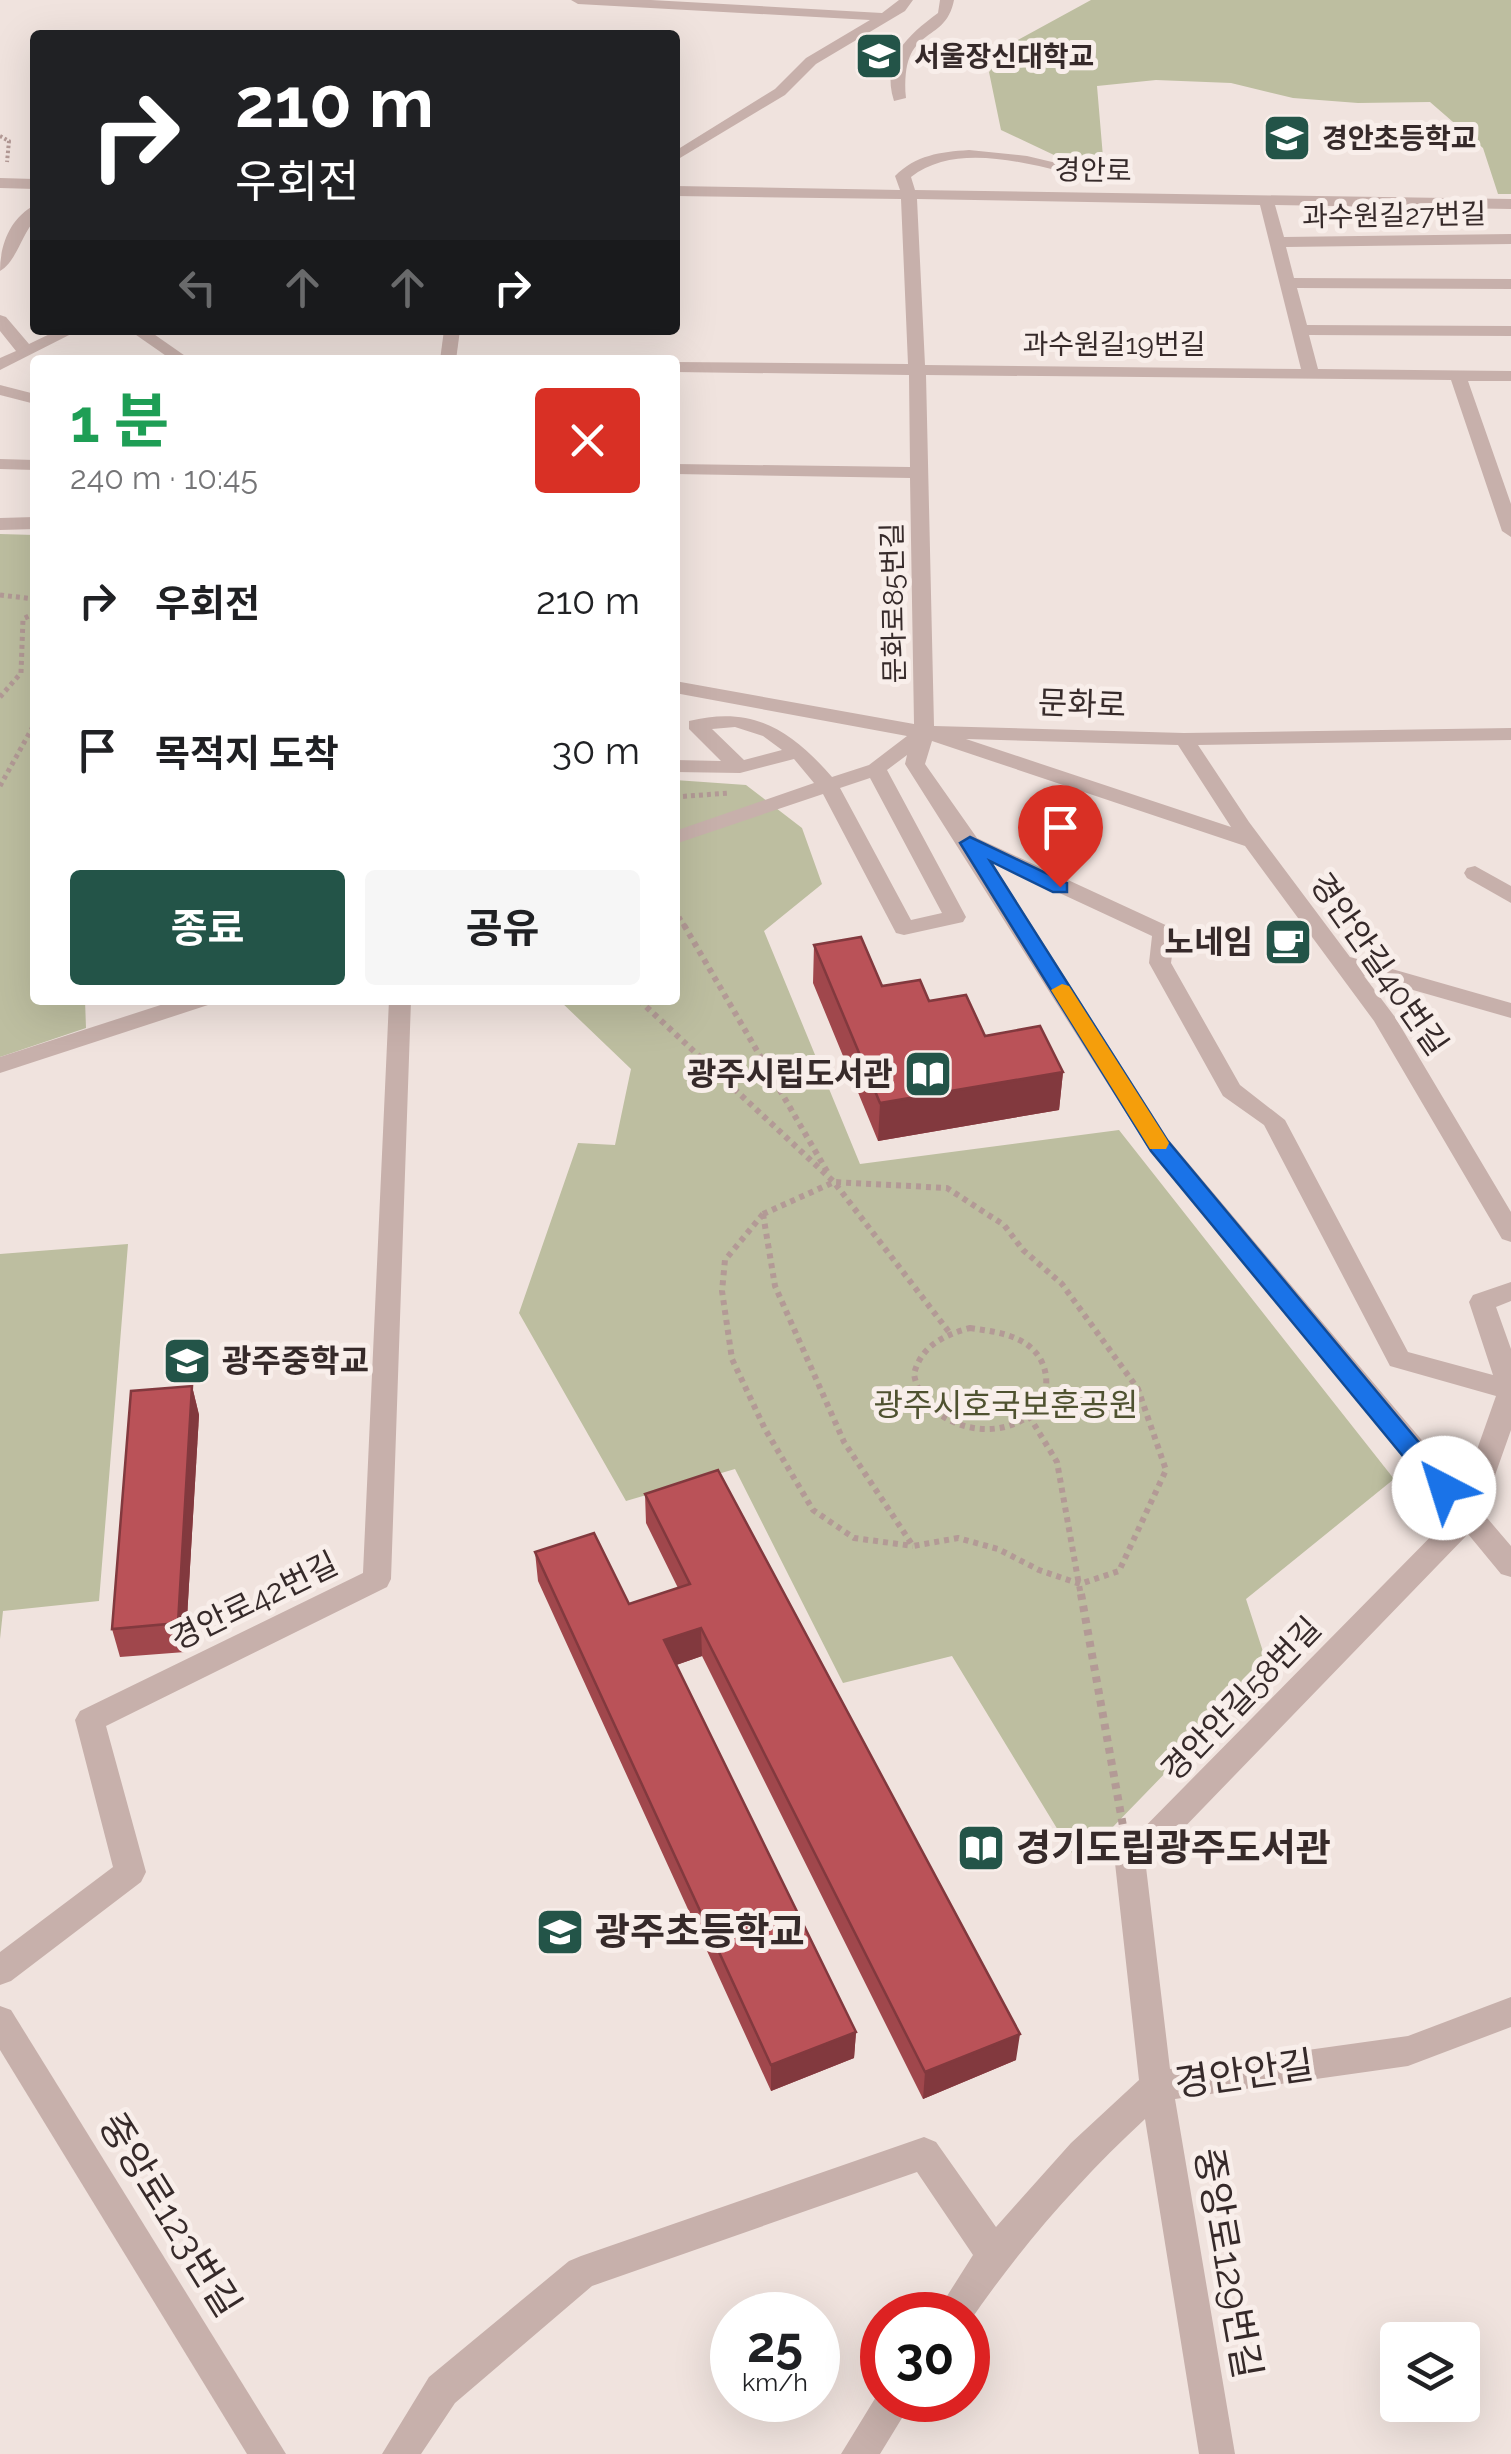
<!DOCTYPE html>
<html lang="ko">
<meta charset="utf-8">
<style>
:root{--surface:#fff;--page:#f6f6f6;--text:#202124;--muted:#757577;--accent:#235448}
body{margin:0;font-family:Raleway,"Noto Sans KR",sans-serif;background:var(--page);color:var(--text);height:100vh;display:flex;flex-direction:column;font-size:38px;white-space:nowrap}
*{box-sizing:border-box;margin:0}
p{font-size:32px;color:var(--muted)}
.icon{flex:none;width:55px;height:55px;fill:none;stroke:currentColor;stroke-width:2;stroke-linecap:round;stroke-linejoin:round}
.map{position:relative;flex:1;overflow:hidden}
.side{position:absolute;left:30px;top:355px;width:650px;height:650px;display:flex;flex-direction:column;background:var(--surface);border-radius:10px;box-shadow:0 10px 40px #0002}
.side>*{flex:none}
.banner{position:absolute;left:30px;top:30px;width:650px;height:305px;border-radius:10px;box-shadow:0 10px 40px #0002;background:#202124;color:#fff;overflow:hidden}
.fabs{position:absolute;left:1380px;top:2322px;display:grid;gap:20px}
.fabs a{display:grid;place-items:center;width:100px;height:100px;border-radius:10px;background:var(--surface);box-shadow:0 10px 40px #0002;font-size:50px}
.speed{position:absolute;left:710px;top:2292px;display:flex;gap:20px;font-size:50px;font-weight:700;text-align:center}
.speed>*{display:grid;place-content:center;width:130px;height:130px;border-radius:50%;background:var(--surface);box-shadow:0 10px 40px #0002;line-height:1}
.speed small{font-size:25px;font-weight:400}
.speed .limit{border:15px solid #d22;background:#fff;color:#111}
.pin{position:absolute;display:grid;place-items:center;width:85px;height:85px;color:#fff;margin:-102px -42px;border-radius:50% 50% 50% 0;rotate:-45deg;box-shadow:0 0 10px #0007}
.pin .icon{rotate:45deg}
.me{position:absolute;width:110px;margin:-55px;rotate:320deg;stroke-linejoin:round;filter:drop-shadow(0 0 8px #0008)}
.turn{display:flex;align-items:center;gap:35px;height:210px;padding:0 40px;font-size:45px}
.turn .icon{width:130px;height:130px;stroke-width:2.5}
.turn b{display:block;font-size:70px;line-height:85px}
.lanes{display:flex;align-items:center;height:95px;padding:0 40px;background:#0003;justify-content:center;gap:50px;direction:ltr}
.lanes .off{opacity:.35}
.round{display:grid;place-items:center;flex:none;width:105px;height:105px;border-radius:10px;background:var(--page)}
.headline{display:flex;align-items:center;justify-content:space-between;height:170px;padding:0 40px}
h1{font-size:60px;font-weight:700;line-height:75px;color:#1e9e55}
.cta{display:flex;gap:20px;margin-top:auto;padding:20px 40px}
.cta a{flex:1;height:115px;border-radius:10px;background:var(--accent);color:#fff;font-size:40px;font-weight:700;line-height:115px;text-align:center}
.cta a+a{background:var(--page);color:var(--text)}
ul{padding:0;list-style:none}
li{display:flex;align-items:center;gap:30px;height:150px;padding:0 40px}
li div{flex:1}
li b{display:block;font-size:38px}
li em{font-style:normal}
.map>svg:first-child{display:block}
.green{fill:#bdbea0}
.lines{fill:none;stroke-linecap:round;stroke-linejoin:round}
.path-far3{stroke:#b39a96;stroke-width:4;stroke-dasharray:2.5 2.5;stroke-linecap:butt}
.path-far2{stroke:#b39a96;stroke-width:5;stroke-dasharray:4 4;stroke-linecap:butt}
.path-far1{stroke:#b39a96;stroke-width:6;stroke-dasharray:5 5;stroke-linecap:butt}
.path{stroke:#b39a96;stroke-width:8;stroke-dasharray:6 6;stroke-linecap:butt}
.minor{fill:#c7b0ab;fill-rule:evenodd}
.wall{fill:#a0474c}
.shaded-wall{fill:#82393e}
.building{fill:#ba5258;stroke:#82393e;stroke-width:2.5}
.route{fill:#1a73e8;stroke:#114b97;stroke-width:2.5}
.slow{fill:#f59e0b}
.labels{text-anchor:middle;stroke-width:10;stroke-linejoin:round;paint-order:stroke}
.far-poi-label{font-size:28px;font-weight:bold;fill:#362a2a;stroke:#f8eeea;text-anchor:start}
.far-street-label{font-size:28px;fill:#362a2a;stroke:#f8eeea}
.street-label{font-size:32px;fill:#362a2a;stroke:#f8eeea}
.poi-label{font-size:32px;font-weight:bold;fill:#362a2a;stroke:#f8eeea;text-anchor:end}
.park-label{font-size:32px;fill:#4f5230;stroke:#f8eeea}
.near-poi-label{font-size:38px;font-weight:bold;fill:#362a2a;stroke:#f8eeea;text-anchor:start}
.near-street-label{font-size:38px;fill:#362a2a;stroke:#f8eeea}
</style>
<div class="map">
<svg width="1511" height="2454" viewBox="0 0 1511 2454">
<rect width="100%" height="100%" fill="#f0e3de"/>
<g class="green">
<path d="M1091 0H1511V194H1498L1483 148 1430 102 1358 103 1293 98 1231 83 1156 80 1097 86 1104 169 1073 164 1001 130 989 72 1016 41Z"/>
<path d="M0 534 35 535V1000H85L86 1028 0 1057Z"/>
<path d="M675 780 746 785 802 828 822 884 764 931 860 1164 1119 1130 1394 1479 1246 1599 1268 1667 1078 1863 952 1656 843 1683 735 1469 626 1501 519 1313 578 1143 615 1145 631 1069 559 1000H675Z"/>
<path d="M128 1244 99 1601 3 1611 0 1639V1254Z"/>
</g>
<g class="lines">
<path class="path-far3" d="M0 136 9 141 7 162"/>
<g class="path-far2">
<path d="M0 595 35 599"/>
<path d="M0 697 21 673 23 619 35 613"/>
<path d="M0 786 35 723"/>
<path d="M675 797 729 793"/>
<path d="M675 910 685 927"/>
</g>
<g class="path-far1">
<path d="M684 925 828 1173"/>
<path d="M639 1000 834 1182 949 1332"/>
<path d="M763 1214 775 1286 844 1442 913 1546"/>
<path d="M763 1214 725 1260 722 1291 732 1359 765 1429 813 1510 854 1538 913 1546"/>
<path d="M763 1214 834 1182 947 1188 1004 1225 1023 1250 1062 1284 1138 1389 1166 1470 1119 1571 1080 1584 1039 1570 998 1549 958 1538 913 1546"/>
<path d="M970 1328C990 1331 1012 1333 1029 1346 1053 1365 1052 1402 1026 1418 985 1444 922 1422 914 1374 921 1346 944 1335 970 1328Z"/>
<path d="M1029 1416 1057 1462 1081 1596"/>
</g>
<path class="path" d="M1081 1594 1123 1826"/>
<g class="minor">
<path d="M571 0H651L882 13 899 0H913L905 11 816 64 785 95 675 161V151L775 89 806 58 870 20 578 4Z"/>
<path d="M940 0H954C945 47 900 22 906 98L894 101C881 59 907 36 938 13Z"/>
<path d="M969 150 1027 156 1111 176 1103 181C1046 170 962 137 911 177L915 190 1511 199V209L1275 205 1284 237 1511 234V244L1286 247 1294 278 1511 279V289L1297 288 1307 325 1511 326V336L1309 335 1318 369 1511 371V381H1468L1511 504V537L1502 531 1451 380 926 375 934 726 1184 733 1511 728V740L1198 745 1249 822 1350 957 1511 1003V1018L1364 976 1395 1017 1511 1212V1242L1502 1239 1374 1021 1245 846 932 741 925 764 977 838 1172 928 1175 933 1171 963 1240 1085 1285 1120 1408 1352 1493 1375 1469 1302 1473 1295 1511 1282V1301L1496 1307 1511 1349V1430L1482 1512 1511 1546V1577L1501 1574 1468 1534 1146 1867 1170 2069 1408 2036 1511 1997V2027L1408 2066 1175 2099 1235 2454H1199L1145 2119C1078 2181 1019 2249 968 2324V2315H935L973 2255 917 2172 592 2286 455 2403 421 2454H382L429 2377 569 2261 581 2256 924 2137 936 2142 996 2227 1071 2143 1139 2080 1115 1863 1119 1853 1452 1515 1150 1151 905 764 907 755 887 770 966 917 963 922 904 935 896 933 823 794 675 844V831L814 783 794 759 740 773 675 772V760L721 761 689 729V721C753 705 791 730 832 777L869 765 907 736 675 693V681L914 724 910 478 675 474V464L910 467 909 375 675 372V362L908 364 901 199 675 196V186L900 190 895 176C916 155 940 152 969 150ZM917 199 1260 205 1301 369 925 365ZM735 727 763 736 782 750 744 760 712 729ZM966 739 1178 745 1231 827ZM870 778 942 913 911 920 840 788ZM991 861 1152 936 1149 963 1223 1096 1264 1125 1390 1366 1496 1396 1463 1489 1168 1139Z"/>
<path d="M0 178 35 179V189L0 188Z"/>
<path d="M35 205V220C22 234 16 262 0 271 0 245 10 218 35 205Z"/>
<path d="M0 315 6 317 29 344 58 330H79L0 370V358L16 351 0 331Z"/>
<path d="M129 330H148L191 360H172Z"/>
<path d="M444 330H460L456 360H440Z"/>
<path d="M0 385 35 394V404L0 395Z"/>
<path d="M0 459 35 460V470L0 469Z"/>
<path d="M35 517V529L0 530V518Z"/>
<path d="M1475 866 1511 886V903L1467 878 1464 873 1467 868Z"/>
<path d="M176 1000H211L208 1005 0 1073V1057Z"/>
<path d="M389 1000H411L391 1579 387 1587 106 1726 146 1872 141 1882 11 1981 0 1985V1952L113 1867 75 1720 80 1711 363 1573Z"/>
<path d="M0 2006 11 2010 286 2454H247L0 2050Z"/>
<path d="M882 2387V2400H913L880 2454H841Z"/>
</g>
</g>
<g class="wall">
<path d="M814 945 882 986 929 1001 985 1036 1063 1072 1059 1110 878 1141 813 983Z"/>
<path d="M192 1386 199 1415 185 1652 120 1657 112 1629Z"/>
<path d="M645 1494 1016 2060 923 2099 702 1656 676 1665 856 2032 854 2058 771 2091 538 1581 535 1552 629 1604 678 1588 646 1523Z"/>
</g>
<g class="shaded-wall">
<path d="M1063 1072 1059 1110 878 1141 880 1103Z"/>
<path d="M192 1386 199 1415 185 1652 178 1623Z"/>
<path d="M701 1628 702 1656 665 1669 664 1640Z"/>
<path d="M856 2032 854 2058 771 2091V2065Z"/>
<path d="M1020 2034 1016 2060 923 2099 925 2072Z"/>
</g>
<g class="building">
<path d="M861 937 882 986 920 980 929 1001 966 995 985 1036 1040 1026 1063 1072 880 1103 814 945Z"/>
<path d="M192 1386 178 1623 112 1629 131 1391Z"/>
<path d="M718 1470 1020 2034 925 2072 701 1628 664 1640 856 2032 771 2065 535 1552 594 1533 629 1604 690 1584 645 1494Z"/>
</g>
<path class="route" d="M970 837 1067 883V892H1053L990 861 1167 1140 1452 1482 1456 1488 1452 1495H1435L1151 1151 960 843Z"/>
<path class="slow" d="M1062 984 1069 986 1166 1138 1169 1143 1166 1149H1150L1051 990Z"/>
<defs>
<g id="university-square" transform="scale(2.5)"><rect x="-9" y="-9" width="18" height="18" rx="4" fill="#235448" stroke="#f8eeea"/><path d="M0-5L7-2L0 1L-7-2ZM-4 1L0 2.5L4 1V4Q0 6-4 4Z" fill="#fff"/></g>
<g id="school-square" transform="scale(2.5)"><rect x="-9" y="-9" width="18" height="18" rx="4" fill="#235448" stroke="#f8eeea"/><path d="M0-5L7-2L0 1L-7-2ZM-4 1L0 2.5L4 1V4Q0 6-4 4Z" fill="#fff"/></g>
<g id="cafe-square" transform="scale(2.5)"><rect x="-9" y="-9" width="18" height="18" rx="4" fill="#235448" stroke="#f8eeea"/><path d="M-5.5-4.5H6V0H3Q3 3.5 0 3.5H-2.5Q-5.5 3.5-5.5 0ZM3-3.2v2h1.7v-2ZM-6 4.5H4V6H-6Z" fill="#fff"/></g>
<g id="library-square" transform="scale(2.5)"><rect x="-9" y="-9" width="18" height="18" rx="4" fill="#235448" stroke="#f8eeea"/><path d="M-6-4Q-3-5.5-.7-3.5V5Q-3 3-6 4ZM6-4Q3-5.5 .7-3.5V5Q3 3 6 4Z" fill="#fff"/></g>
</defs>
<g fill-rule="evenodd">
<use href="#university-square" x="879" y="56"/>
<use href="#school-square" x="1287" y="138"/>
<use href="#cafe-square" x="1288" y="942"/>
<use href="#library-square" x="928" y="1074"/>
<use href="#school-square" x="187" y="1361"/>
<use href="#library-square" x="981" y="1848"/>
<use href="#school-square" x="560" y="1932"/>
</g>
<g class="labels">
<g class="far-poi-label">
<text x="914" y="66">서울장신대학교</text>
<text x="1322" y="148">경안초등학교</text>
</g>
<g class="far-street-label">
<text transform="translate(1093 170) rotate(1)" y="10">경안로</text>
<text transform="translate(1394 215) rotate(-1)" y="10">과수원길27번길</text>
<text x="1114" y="354">과수원길19번길</text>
<text transform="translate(893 603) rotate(-91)" y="10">문화로85번길</text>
</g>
<g class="street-label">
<text transform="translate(1082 704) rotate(2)" y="11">문화로</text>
<text transform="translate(1379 964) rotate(55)" y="11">경안안길40번길</text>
<text transform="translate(254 1601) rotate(-26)" y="11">경안로42번길</text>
<text transform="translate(1241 1699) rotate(-46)" y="11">경안안길58번길</text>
</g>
<g class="poi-label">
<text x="1253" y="953">노네임</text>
<text x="893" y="1085">광주시립도서관</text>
<text x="222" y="1372" text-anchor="start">광주중학교</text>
</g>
<g class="park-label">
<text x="1006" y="1416">광주시호국보훈공원</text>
</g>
<g class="near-poi-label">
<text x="1016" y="1861">경기도립광주도서관</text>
<text x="595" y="1945">광주초등학교</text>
</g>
<g class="near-street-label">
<text transform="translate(1244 2074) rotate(-8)" y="13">경안안길</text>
<text transform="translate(170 2215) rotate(58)" y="13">중앙로123번길</text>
<text transform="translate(1228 2263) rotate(80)" y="13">중앙로129번길</text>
</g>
</g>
</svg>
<div class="fabs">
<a><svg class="icon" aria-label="layers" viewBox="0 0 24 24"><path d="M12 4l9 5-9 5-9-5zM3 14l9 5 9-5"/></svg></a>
</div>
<div class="speed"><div>25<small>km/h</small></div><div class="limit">30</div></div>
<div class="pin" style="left:1060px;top:887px;background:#d93025"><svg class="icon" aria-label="arrive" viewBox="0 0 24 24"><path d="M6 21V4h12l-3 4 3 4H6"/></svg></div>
<svg class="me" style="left:1444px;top:1488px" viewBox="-20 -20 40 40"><circle r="19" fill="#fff"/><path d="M0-13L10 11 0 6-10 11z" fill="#1a73e8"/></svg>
<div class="banner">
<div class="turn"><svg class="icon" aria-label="right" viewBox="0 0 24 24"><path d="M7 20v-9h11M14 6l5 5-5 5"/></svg><div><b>210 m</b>우회전</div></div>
<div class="lanes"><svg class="icon off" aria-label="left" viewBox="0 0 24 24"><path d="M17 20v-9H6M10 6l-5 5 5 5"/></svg><svg class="icon off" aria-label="ahead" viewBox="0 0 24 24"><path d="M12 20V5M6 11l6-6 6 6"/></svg><svg class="icon off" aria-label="ahead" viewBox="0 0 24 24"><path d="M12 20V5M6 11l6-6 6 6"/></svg><svg class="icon" aria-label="right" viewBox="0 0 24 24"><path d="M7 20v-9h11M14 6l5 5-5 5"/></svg></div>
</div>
<section class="side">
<div class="headline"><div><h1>1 분</h1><p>240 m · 10:45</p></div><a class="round" style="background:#d93025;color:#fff"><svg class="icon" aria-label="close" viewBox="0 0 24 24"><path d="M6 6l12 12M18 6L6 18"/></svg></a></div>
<ul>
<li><svg class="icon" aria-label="right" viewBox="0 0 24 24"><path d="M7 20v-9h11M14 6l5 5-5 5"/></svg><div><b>우회전</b></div><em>210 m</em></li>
<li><svg class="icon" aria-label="arrive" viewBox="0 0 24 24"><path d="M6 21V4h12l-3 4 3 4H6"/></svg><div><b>목적지 도착</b></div><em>30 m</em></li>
</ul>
<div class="cta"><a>종료</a><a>공유</a></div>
</section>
</div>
